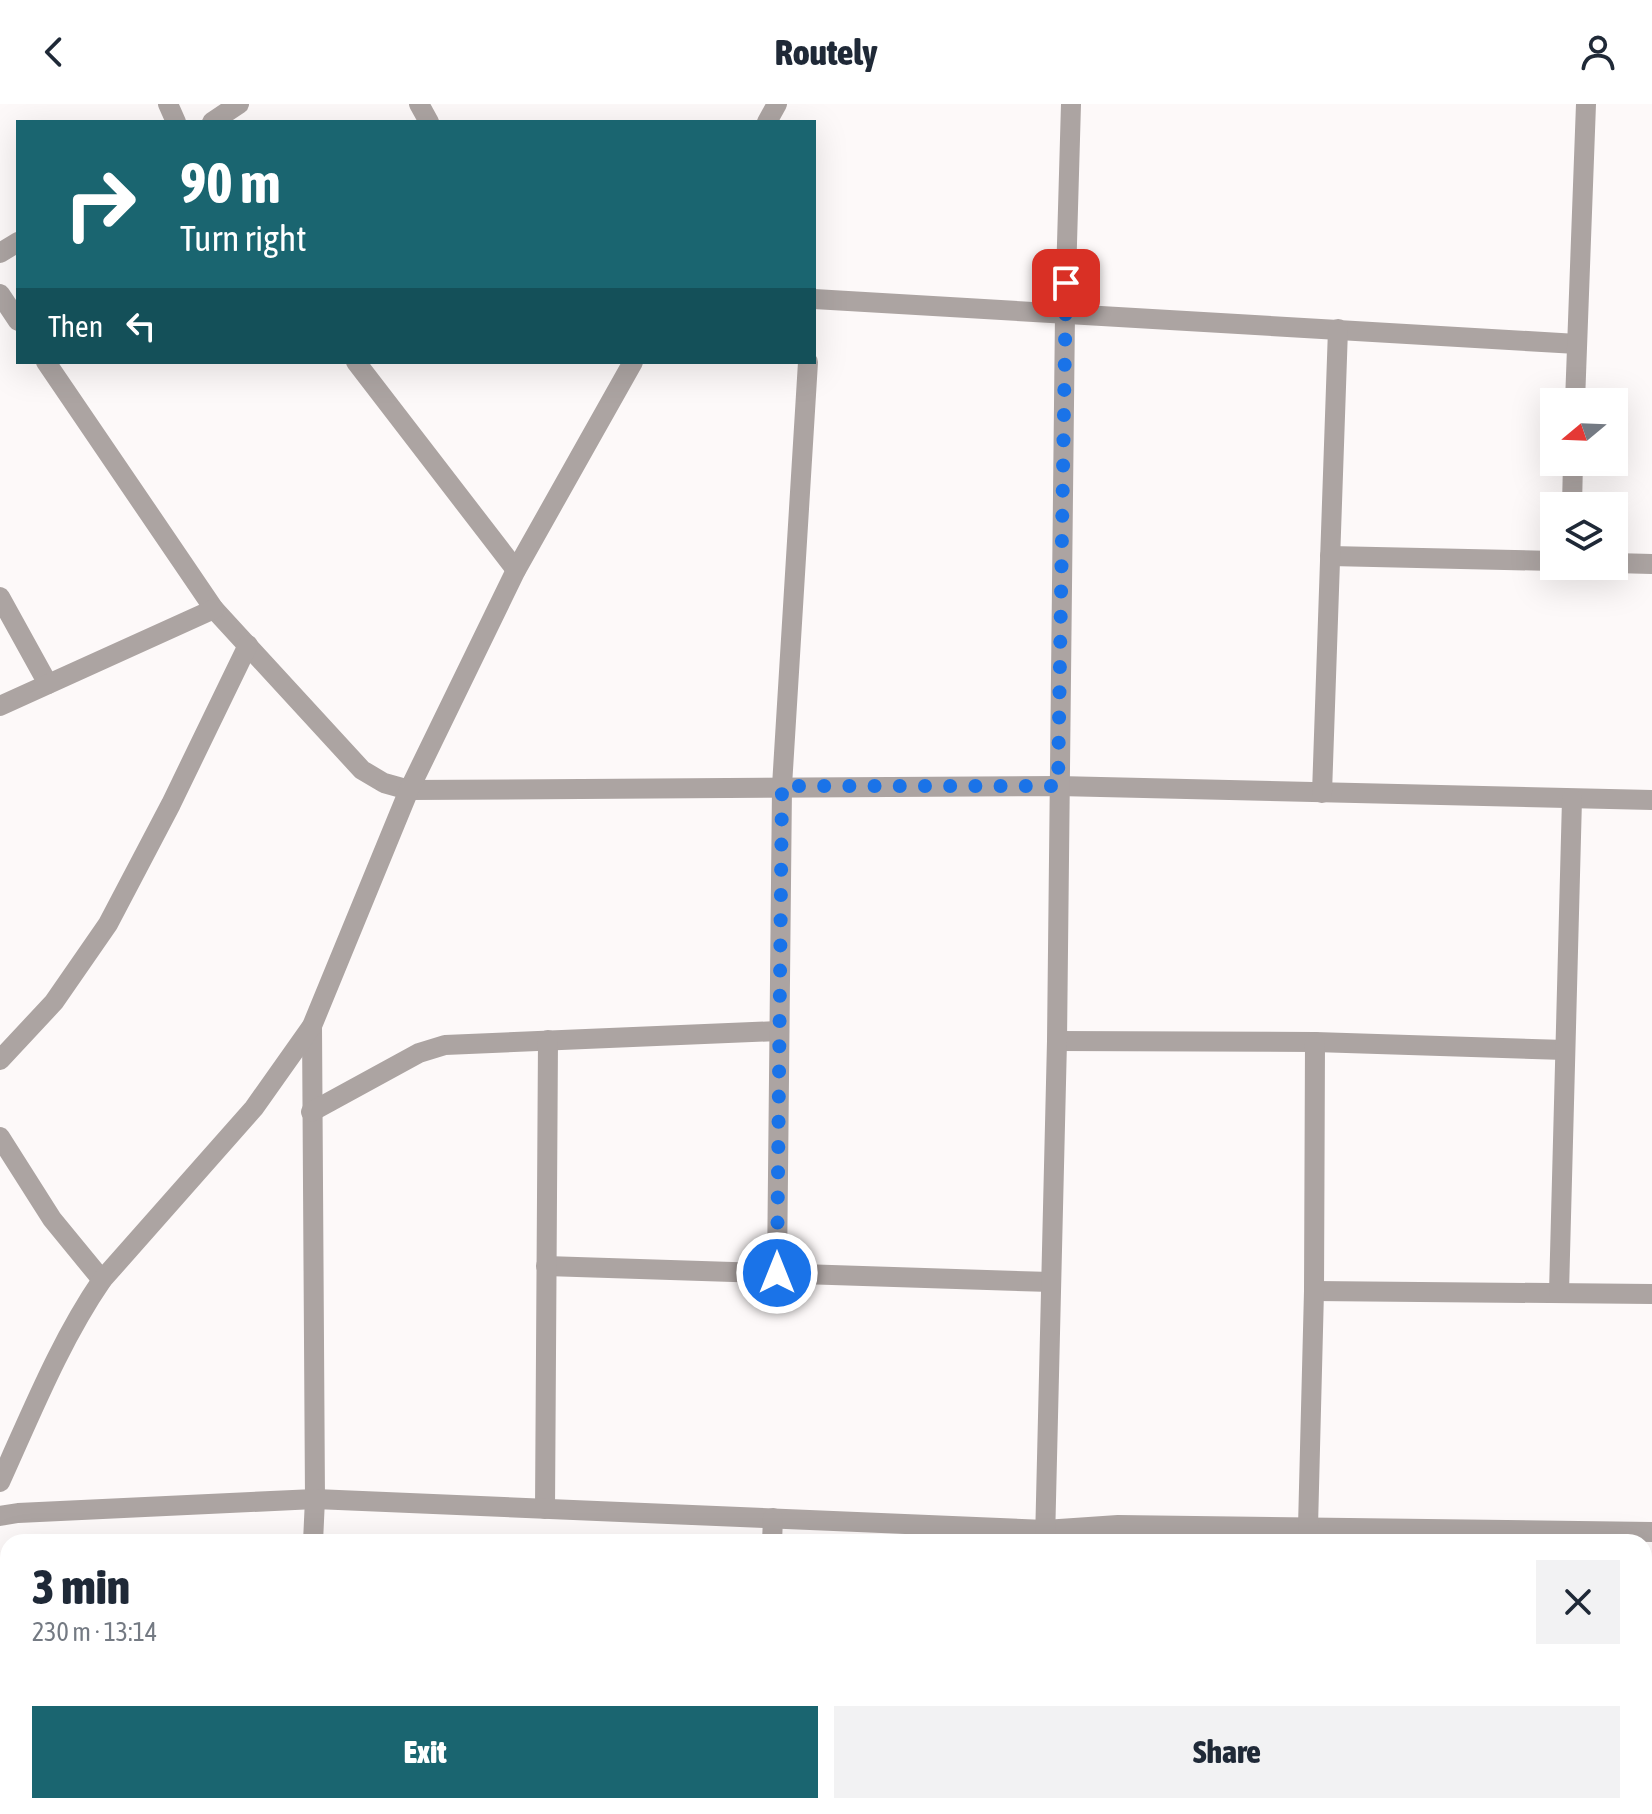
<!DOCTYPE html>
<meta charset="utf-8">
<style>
:root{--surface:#fff;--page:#f2f2f3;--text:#1f2937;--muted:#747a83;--accent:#1a6570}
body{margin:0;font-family:"Asap Condensed",sans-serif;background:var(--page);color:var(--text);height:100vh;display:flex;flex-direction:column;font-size:30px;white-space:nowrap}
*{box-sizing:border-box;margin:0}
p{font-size:26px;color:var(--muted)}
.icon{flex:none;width:44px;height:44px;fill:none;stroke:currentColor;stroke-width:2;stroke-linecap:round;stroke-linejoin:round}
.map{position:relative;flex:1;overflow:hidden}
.side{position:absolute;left:0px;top:1430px;width:1652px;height:280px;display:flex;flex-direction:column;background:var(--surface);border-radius:24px 24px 0 0;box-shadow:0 8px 32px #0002}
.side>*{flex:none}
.hud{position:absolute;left:16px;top:16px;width:800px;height:244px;border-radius:0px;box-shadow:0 8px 32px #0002;background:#1a6570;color:#fff;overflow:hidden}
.needle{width:52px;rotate:251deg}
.tools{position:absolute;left:1540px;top:284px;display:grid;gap:16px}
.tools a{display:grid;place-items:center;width:88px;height:88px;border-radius:0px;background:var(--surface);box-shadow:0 8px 32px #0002;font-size:40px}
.pin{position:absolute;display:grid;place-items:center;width:68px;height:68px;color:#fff;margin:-34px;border-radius:16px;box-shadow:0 4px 12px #0006}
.me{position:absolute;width:88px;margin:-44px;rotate:0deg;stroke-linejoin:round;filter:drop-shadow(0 0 6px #0008)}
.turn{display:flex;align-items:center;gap:28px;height:168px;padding:0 32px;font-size:36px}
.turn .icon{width:104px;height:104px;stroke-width:2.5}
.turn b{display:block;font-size:56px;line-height:68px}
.then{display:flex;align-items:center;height:76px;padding:0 32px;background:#0003;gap:16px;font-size:30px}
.round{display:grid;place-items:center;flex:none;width:84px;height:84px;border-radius:0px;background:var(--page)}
.headline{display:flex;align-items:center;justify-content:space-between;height:136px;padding:0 32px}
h1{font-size:48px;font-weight:800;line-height:60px}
.cta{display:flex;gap:16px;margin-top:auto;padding:16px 32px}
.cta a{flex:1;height:92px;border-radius:0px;background:var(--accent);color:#fff;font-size:32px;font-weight:800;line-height:92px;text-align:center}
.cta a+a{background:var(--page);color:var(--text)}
header{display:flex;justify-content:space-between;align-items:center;height:104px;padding:0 32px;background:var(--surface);font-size:36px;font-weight:800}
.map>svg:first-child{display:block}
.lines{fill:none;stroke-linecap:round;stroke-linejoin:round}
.minor{stroke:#aca4a2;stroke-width:20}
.route{stroke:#1a73e8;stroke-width:14;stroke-dasharray:0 25.2}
</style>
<header><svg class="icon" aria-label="back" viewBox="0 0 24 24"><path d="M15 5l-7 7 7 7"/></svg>Routely<svg class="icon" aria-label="person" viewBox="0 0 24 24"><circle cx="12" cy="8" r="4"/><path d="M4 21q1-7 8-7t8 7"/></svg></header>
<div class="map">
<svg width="1652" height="1710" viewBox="0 0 1652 1710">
<rect width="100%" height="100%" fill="#fdf9f9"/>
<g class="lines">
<g class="minor">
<path d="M168 0 176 18"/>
<path d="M419 0 429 18"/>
<path d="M212 18 239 0"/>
<path d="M767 18 777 0"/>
<path d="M0 149 18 138"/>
<path d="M0 190 18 217"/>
<path d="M814 195 1577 240"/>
<path d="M46 258 214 505 362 666 384 679 409 686 1058 682 1652 696"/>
<path d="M356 258 516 466"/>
<path d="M1575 298 1586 0"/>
<path d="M1572 402 1573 358"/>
<path d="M1330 452 1554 457"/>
<path d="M1614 459 1652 460"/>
<path d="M0 493 48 580"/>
<path d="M0 602 214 505"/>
<path d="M1322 689 1338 225"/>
<path d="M312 922 315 1395 313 1438"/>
<path d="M1057 937 1315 938 1565 946"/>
<path d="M0 956 54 898 108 820 171 700 248 541"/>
<path d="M311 1008 419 949 445 941 778 927"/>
<path d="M0 1033 52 1115 102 1176"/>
<path d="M546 1162 1051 1178"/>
<path d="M777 1169 782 682 808 258"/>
<path d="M1314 1187 1652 1190"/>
<path d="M1559 1189 1572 695"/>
<path d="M0 1378C31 1310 60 1237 102 1176L254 1004 312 922 409 686 516 466 633 258"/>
<path d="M545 1405 548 936"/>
<path d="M0 1412 18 1409 315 1395 1045 1426 1118 1421 1652 1428"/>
<path d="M1308 1423 1314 1187 1315 938"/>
<path d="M772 1438 773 1414"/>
<path d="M1045 1438 1057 937 1065 209 1071 0"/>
<path d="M0 1634H8"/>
<path d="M532 1702V1710"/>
<path d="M163 1710V1702"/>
<path d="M296 1710 297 1702"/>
<path d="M765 1710 766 1702"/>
<path d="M1037 1710V1702"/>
<path d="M1321 1710V1702"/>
<path d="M1541 1710 1542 1702"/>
</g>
</g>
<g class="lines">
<path class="route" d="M777 1169 782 682H1058L1066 179"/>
</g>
</svg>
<div class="tools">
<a><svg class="needle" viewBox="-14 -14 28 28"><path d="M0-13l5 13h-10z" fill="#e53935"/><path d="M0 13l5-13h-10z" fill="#747a83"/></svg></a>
<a><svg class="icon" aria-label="layers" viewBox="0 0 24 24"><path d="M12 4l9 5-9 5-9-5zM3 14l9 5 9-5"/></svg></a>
</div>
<div class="pin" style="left:1066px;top:179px;background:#d93025"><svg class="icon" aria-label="arrive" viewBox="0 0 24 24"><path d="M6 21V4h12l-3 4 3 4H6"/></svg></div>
<svg class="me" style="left:777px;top:1169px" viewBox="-20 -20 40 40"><circle r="17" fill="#1a73e8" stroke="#fff" stroke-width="3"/><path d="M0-11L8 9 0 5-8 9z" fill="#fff"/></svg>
<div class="hud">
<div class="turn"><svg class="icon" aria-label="right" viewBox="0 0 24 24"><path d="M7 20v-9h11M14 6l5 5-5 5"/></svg><div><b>90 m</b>Turn right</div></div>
<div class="then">Then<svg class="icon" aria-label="left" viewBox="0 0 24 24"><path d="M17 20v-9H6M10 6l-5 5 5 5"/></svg></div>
</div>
<section class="side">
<div class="headline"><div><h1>3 min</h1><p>230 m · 13:14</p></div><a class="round"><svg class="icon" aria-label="close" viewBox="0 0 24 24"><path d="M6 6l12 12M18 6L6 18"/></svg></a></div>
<div class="cta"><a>Exit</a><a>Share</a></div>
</section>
</div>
